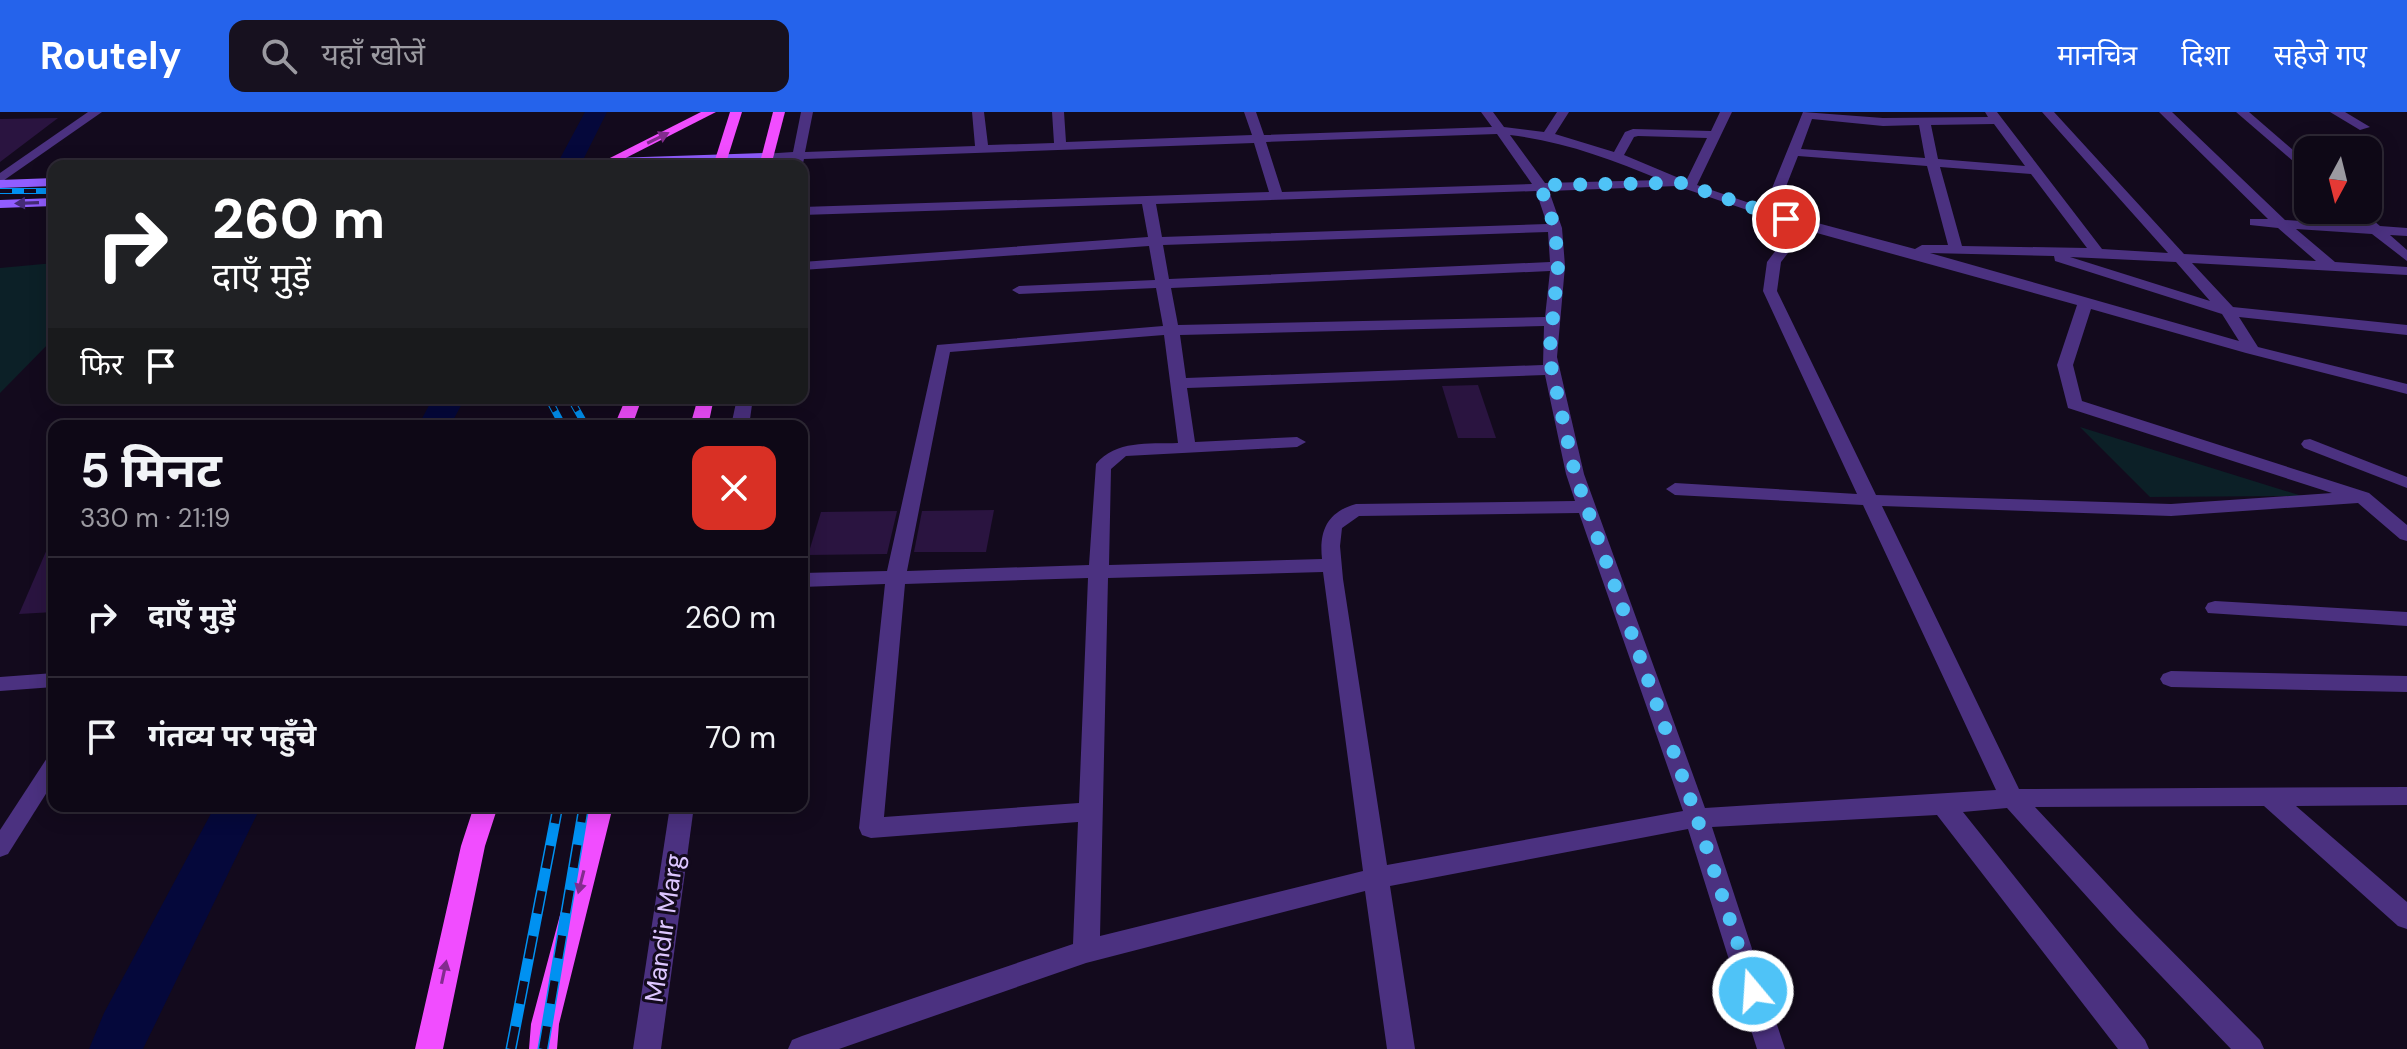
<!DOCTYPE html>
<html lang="hi">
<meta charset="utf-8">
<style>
:root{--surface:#0e0816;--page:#17111f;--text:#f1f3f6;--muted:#9b9aa1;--line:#2e2935;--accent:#2563eb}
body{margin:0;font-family:"DM Sans","Noto Sans Devanagari",sans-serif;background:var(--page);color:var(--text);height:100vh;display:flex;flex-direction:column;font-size:30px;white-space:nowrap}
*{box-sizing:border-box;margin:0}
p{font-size:26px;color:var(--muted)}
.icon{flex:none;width:44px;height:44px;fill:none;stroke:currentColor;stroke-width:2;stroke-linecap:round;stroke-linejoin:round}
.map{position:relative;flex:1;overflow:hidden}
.panel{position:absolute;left:48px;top:308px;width:760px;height:392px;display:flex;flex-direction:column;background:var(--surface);border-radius:16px;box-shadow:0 4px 20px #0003,0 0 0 2px var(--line)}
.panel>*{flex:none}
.hud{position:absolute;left:48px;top:48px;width:760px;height:244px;border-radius:16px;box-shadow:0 4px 20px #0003,0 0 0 2px var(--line);background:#202124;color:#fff;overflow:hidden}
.needle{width:52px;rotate:187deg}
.tools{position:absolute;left:2294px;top:24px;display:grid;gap:16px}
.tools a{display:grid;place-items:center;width:88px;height:88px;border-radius:16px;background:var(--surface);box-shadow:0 4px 20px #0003,0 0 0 2px var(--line);font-size:40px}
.pin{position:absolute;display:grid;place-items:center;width:68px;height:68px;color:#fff;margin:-34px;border:4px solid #fff;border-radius:50%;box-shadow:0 2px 8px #0007}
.me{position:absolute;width:88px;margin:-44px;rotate:342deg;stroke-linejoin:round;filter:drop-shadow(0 0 6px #0008)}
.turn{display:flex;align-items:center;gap:28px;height:168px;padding:0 32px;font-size:36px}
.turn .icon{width:104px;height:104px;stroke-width:2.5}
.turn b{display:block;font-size:56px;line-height:68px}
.then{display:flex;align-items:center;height:76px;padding:0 32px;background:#0003;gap:16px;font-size:30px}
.round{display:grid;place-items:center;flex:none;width:84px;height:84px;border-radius:16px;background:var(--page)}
.head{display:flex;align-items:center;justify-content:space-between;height:136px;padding:0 32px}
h1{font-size:48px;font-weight:700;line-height:60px}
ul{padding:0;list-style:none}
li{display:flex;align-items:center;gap:24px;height:120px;padding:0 32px;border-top:2px solid var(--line)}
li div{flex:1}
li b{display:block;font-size:30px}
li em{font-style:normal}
header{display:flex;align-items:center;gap:48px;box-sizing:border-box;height:112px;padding:0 40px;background:var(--accent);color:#fff}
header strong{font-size:38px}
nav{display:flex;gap:44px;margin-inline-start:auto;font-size:28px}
.search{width:560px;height:72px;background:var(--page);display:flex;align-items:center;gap:20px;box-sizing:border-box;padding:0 28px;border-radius:16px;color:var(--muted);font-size:30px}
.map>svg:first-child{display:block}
.green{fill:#0c2027}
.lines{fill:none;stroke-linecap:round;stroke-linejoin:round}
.canal{fill:#05083b;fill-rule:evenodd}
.building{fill:#2a1440}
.service{fill:#4b3180;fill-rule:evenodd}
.minor{fill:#4b3180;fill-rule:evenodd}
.secondary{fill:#915dff;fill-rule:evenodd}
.primary{fill:#f14dff;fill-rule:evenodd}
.rail-far2-casing{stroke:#0091f1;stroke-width:6}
.rail-far1-casing{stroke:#0091f1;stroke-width:7}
.rail-casing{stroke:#0091f1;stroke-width:11}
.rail-far2{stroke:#130a1d;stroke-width:4;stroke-dasharray:12;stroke-linecap:butt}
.rail-far1{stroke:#130a1d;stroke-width:5;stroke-dasharray:15;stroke-linecap:butt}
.rail{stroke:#130a1d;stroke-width:8;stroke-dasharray:23;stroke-linecap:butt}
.oneway{fill:#822c8e}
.oneway2{fill:#452b77}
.route{stroke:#4fc3f7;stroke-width:14;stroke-dasharray:0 25.2}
.labels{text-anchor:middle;stroke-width:6;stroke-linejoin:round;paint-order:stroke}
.near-street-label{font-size:26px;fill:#ddc6ff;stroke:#130a1d}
</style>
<header>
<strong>Routely</strong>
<div class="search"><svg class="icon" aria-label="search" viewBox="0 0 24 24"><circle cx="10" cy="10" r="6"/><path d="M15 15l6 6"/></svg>यहाँ खोजें</div>
<nav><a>मानचित्र</a><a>दिशा</a><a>सहेजे गए</a></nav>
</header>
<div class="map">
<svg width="2407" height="937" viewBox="0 0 2407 937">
<rect width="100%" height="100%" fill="#130a1d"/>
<g class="green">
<path d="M54 151V226L0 281V156Z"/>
<path d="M2080 315 2302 384 2150 385Z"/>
</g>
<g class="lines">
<g class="canal">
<path d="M585 0H607L580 54H556Z"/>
<path d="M433 286H465L450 314H418Z"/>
<path d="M215 694H261L143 937H89L104 901Z"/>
</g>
</g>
<g class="building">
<path d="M58 6 0 50V7Z"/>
<path d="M1478 273 1496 326H1458L1442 274Z"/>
<path d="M994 398 986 440H914L922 399Z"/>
<path d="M897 399 887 442 808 443 821 400Z"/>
<path d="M54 421V500L19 502Z"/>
</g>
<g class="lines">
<g class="service">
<path d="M54 561V575L0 579V565Z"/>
<path d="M54 644V669L8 742 0 745V718L47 646Z"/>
</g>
<g class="minor">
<path d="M88 0H102L0 71V61Z"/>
<path d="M801 0H813L805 40 975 34 972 0H984L988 33 1054 31 1052 0H1064L1066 30 1252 23 1244 0H1256L1264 23 1492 15 1481 0H1493L1504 15 1544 20 1557 0H1569L1555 22 1614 40 1625 20 1633 17 1711 19 1720 0H1732L1697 73 1764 96 1803 0 1883 6 1988 5 1985 0H1997L2102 137 2168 141 2042 0H2054L2184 142 2316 149 2278 116 2250 113V107H2268L2159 0H2172L2285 108 2362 113 2346 98H2361L2380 114 2407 116V124L2390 123 2407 138V149L2372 122 2296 117 2335 150 2407 155V163L2192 151 2233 195 2407 213V223L2239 205 2258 235 2407 272V282L2246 241 2091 197 2073 253 2082 289 2369 381 2407 413V429L2400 427 2358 391 2171 404 1882 394 2019 677 2407 675V693L2296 694 2407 790V817L2398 814 2264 694 2035 695 2135 802 2260 928 2264 937H2231L2117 818 2007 696 1963 700 2145 928 2149 937H2118L1937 703 1712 715 1785 937H1757L1688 717 1390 774 1415 937H1387L1365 779 1086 851 839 937H788L792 928 802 924 1073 832 1078 710 871 726 862 723 859 716 885 472 802 475V461L887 459 937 233 1163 214 1156 176 1019 182 1012 178 1019 174 1155 168 1149 134 802 158V150L1148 125 1142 92 802 103V95L1269 80 1254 31 804 47 802 55 790 54 791 48H763V42L793 40ZM1812 7 1883 14 1919 13 1925 46 1801 37ZM1994 12 2025 54 1938 47 1931 13ZM1497 22 1532 72 1282 80 1266 30ZM1510 23C1563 29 1611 47 1661 68L1545 71ZM1638 24 1707 26 1686 69 1624 43 1634 25ZM1798 44 1927 54 1948 133H1922L1915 137 1776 100ZM1940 55 2031 62 2087 136 1962 134ZM1677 74 1794 114 1767 150 1763 179 1857 382 1675 371 1666 377 1675 383 1863 393 1996 678 1705 696 1584 362 1557 245 1565 154 1562 116 1549 79ZM1536 79 1547 112 1162 125 1156 92ZM1806 118 2077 193 2057 253 2068 296 2332 381 2171 392 1876 383 1777 179 1781 150ZM1548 120 1550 150 1169 167 1163 133ZM1930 141 2054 144 2055 149 2222 202 2239 229ZM2070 145 2176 150 2210 189ZM1550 159 1545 205 1178 213 1171 176ZM1544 214 1543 253 1186 266 1180 223ZM1164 223 1178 331C1148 332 1116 328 1096 352L1089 453 907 459 950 240ZM1545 263 1566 362 1575 389 1356 392C1327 400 1319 419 1322 447L1109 453 1111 357 1126 344 1297 335 1306 330 1297 325 1195 330 1187 276ZM1579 401 1683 699 1387 753 1343 467 1340 434 1342 416 1359 404ZM1323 460 1363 759 1100 824 1108 466ZM1088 466 1079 691 884 705 905 472Z"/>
<path d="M2236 0H2249L2308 51V62Z"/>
<path d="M2330 0H2345L2370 15 2360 18Z"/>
<path d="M737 286H753L749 314H731Z"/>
<path d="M2310 327 2407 365V376L2304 336 2301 332 2304 328Z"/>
<path d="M2215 489 2407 500V514L2208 501 2205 496 2208 491Z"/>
<path d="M2171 559 2407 564V580L2171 575 2163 572 2160 567 2163 562Z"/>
<path d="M670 694H694L661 937H633Z"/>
</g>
<g class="secondary">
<path d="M767 41 771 42V48L608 54H485L491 50Z"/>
<path d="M54 66V74L0 76V68Z"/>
<path d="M54 86V94L0 96V88Z"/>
</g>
<g class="primary">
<path d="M701 0H716L610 54 600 51Z"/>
<path d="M730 0H742L725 54H713Z"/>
<path d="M773 0H785L771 54H759Z"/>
<path d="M626 286H642L632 314H614Z"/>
<path d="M698 286H714L708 314H690Z"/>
<path d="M474 694H498L485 734 443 937H415L461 734Z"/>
<path d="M589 694H613L559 912 557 937H529L531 912Z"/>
</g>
<g class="rail-far2-casing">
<path id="rail-far2" d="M0 79H54"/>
</g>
<g class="rail-far1-casing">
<g id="rail-far1">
<path d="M548 286 563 314"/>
<path d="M570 286 586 314"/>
</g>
</g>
<g class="rail-casing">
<g id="rail">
<path d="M511 937 558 694"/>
<path d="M543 937 584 694"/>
</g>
</g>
<use href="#rail-far2" class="rail-far2"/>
<use href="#rail-far1" class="rail-far1"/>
<use href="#rail" class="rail"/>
</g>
<defs><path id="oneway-solid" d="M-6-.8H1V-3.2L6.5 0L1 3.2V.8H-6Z" transform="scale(2)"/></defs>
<g class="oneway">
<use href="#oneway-solid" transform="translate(658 26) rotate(-26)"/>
<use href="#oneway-solid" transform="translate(581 770) rotate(104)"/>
<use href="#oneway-solid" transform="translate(444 860) rotate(-78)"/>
</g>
<use class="oneway2" href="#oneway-solid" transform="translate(27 91) rotate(178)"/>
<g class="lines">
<path class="route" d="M1753 879 1697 706 1575 362 1549 245 1558 154 1555 116 1540 73 1681 71 1786 107"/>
</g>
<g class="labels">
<g class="near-street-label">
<text transform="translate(664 816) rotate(-82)" y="9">Mandir Marg</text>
</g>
</g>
</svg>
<div class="tools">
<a><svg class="needle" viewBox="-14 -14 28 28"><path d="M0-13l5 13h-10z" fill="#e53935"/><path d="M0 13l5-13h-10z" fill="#9b9aa1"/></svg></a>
</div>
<div class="pin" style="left:1786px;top:107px;background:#d93025"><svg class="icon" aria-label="arrive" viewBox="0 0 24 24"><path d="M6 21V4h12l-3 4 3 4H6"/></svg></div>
<svg class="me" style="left:1753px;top:879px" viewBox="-20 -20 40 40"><circle r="17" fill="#4fc3f7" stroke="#fff" stroke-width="3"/><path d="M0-11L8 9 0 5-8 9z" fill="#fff"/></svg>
<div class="hud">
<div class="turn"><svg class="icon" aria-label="right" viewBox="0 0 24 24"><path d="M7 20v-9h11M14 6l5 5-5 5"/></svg><div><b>260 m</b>दाएँ मुड़ें</div></div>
<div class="then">फिर<svg class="icon" aria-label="arrive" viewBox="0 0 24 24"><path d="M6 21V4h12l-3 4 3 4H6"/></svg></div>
</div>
<section class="panel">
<div class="head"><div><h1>5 मिनट</h1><p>330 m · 21:19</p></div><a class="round" style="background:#d93025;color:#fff"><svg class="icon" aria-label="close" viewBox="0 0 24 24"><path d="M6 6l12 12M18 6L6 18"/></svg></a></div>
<ul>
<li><svg class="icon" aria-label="right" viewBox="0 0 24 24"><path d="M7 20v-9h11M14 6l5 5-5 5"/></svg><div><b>दाएँ मुड़ें</b></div><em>260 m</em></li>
<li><svg class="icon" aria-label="arrive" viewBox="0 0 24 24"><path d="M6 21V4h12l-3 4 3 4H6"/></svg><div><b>गंतव्य पर पहुँचे</b></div><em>70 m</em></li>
</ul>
</section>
</div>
